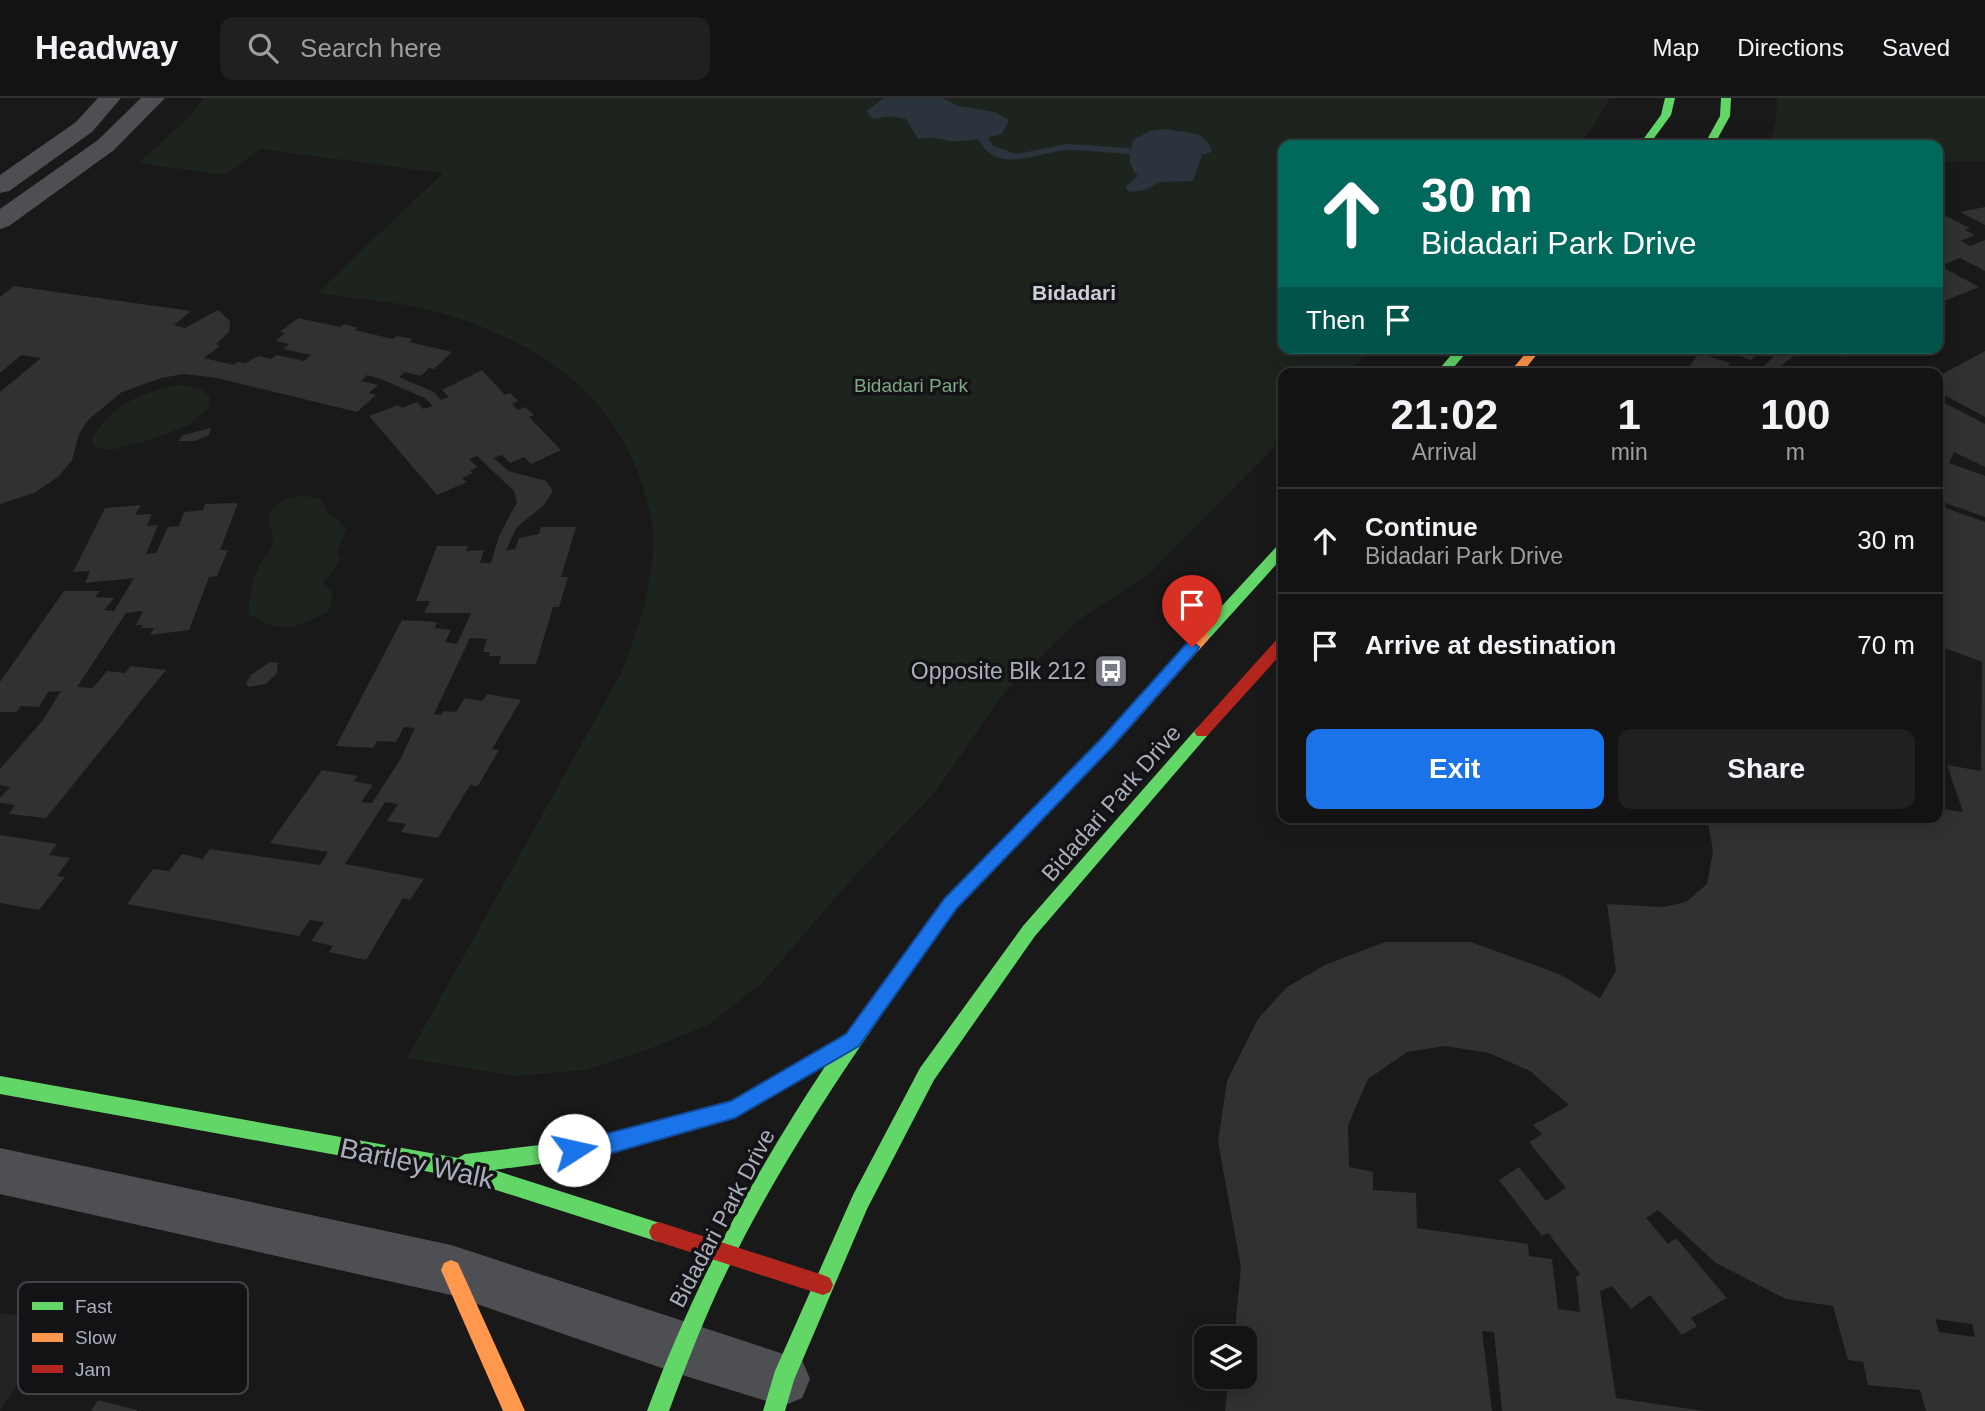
<!DOCTYPE html>
<style>
:root{--surface:#131314;--page:#202022;--text:#f1f3f6;--muted:#9d9ea0;--line:#323234;--accent:#1a73e8}
body{margin:0;font-family:Helvetica,sans-serif;background:var(--page);color:var(--text);height:100vh;display:flex;flex-direction:column;font-size:26px;white-space:nowrap}
*{box-sizing:border-box;margin:0}
p{font-size:23px;color:var(--muted)}
.icon{flex:none;width:38px;height:38px;fill:none;stroke:currentColor;stroke-width:2;stroke-linecap:round;stroke-linejoin:round}
.map{position:relative;flex:1;overflow:hidden}
.sheet{position:absolute;left:1278px;top:270px;width:665px;height:455px;display:flex;flex-direction:column;background:var(--surface);border-radius:14px;box-shadow:0 4px 18px #0003,0 0 0 2px var(--line)}
.sheet>*{flex:none}
.top-card{position:absolute;left:1278px;top:42px;width:665px;height:214px;border-radius:14px;box-shadow:0 4px 18px #0003,0 0 0 2px var(--line);background:#00695c;color:#fff;overflow:hidden}
.buttons{position:absolute;left:1194px;top:1228px;display:grid;gap:14px}
.buttons a{display:grid;place-items:center;width:63px;height:63px;border-radius:14px;background:var(--surface);box-shadow:0 4px 18px #0003,0 0 0 2px var(--line);font-size:35px}
.pin{position:absolute;display:grid;place-items:center;width:60px;height:60px;color:#fff;margin:-72px -30px;border-radius:50% 50% 50% 0;rotate:-45deg;box-shadow:0 0 7px #0007}
.pin .icon{rotate:45deg}
.me{position:absolute;width:77px;margin:-38px;rotate:80deg;stroke-linejoin:round;filter:drop-shadow(0 0 5px #0008)}
.turn{display:flex;align-items:center;gap:24px;height:147px;padding:0 28px;font-size:32px}
.turn .icon{width:91px;height:91px;stroke-width:2.5}
.turn b{display:block;font-size:49px;line-height:60px}
.then{display:flex;align-items:center;height:66px;padding:0 28px;background:#0003;gap:14px;font-size:26px}
.eta{display:flex;justify-content:space-evenly;align-items:center;height:119px;text-align:center}
.eta b{font-size:42px;font-weight:700;line-height:49px}
.cta{display:flex;gap:14px;margin-top:auto;padding:14px 28px}
.cta a{flex:1;height:80px;border-radius:14px;background:var(--accent);color:#fff;font-size:28px;font-weight:700;line-height:80px;text-align:center}
.cta a+a{background:var(--page);color:var(--text)}
ul{padding:0;list-style:none}
li{display:flex;align-items:center;gap:21px;height:105px;padding:0 28px;border-top:2px solid var(--line)}
li div{flex:1}
li b{display:block;font-size:26px}
li em{font-style:normal}
header{display:flex;align-items:center;gap:42px;box-sizing:border-box;height:98px;padding:0 35px;background:var(--surface);border-bottom:2px solid var(--line)}
header strong{font-size:33px}
nav{display:flex;gap:38px;margin-inline-start:auto;font-size:24px}
.search{width:490px;height:63px;background:var(--page);display:flex;align-items:center;gap:18px;box-sizing:border-box;padding:0 24px;border-radius:14px;color:var(--muted);font-size:26px}
.map>svg:first-child{display:block}
.built{fill:#232326}
.green{fill:#1d241e}
.water{fill:#2b333d}
.lines{fill:none;stroke-linecap:round;stroke-linejoin:round}
.stream{fill:#2b333d;fill-rule:evenodd}
.building{fill:#313132;fill-rule:evenodd}
.street{fill:#4d4f53;fill-rule:evenodd}
.fast{fill:#63d668;fill-rule:evenodd}
.slow{fill:#ff974d;fill-rule:evenodd}
.jam{fill:#b3261e;fill-rule:evenodd}
.route{fill:#1a73e8;stroke:#114b97;stroke-width:2}
.labels{text-anchor:middle;stroke-width:7;stroke-linejoin:round;paint-order:stroke}
.far-park-label{font-size:19px;fill:#7fa784;stroke:#131316}
.far-neighbourhood-label{font-size:21px;font-weight:bold;fill:#cbcdd7;stroke:#131316}
.poi-label{font-size:23px;fill:#aaaebb;stroke:#131316;text-anchor:end}
.street-label{font-size:23px;fill:#aaaebb;stroke:#131316}
.near-street-label{font-size:28px;fill:#aaaebb;stroke:#131316}
.key{fill:#131316;stroke:#404248;stroke-width:2}
.key-label{font-size:19px;fill:#aaaebb}
</style>
<header>
<strong>Headway</strong>
<div class="search"><svg class="icon" aria-label="search" viewBox="0 0 24 24"><circle cx="10" cy="10" r="6"/><path d="M15 15l6 6"/></svg>Search here</div>
<nav><a>Map</a><a>Directions</a><a>Saved</a></nav>
</header>
<div class="map">
<svg width="1985" height="1313" viewBox="0 0 1985 1313">
<rect width="100%" height="100%" fill="#19191a"/>
<path class="built" d="M0 1215 59 1222 0 1313Z"/>
<g class="green">
<path d="M204 0H1610L1591 32 1576 47H1283V250H1372L1347 275H1283V340L1148 477 1078 522 1002 597 936 693 853 780 761 886 708 927 647 952 585 972 515 978 407 960 621 575C639 530 654 485 653 436 652 419 646 400 641 384 610 288 526 238 433 213 396 203 355 201 317 195L443 75 260 51 225 77 139 65 193 15Z"/>
<path d="M1777 0H1985V63L1937 64V47H1768L1776 24Z"/>
<path d="M181 287 200 291 209 298 210 308 189 327 153 341 110 352 95 349 91 342C111 307 142 293 181 287Z"/>
<path d="M306 398 321 401 328 416 338 421 346 431 337 455 340 462 323 486 333 495 329 513C297 530 282 537 249 516 249 499 252 483 259 468 262 461 269 456 272 449 277 438 269 433 269 423 269 404 290 398 306 398Z"/>
</g>
<g class="water">
<path d="M884 0H943L958 8 995 14 1009 22 1002 36C986 40 968 44 951 43 938 41 931 38 918 41L906 21 891 18 873 21 867 13Z"/>
<path d="M1166 31C1186 36 1204 30 1212 54L1202 57 1193 83 1160 84 1145 92 1129 94 1125 89 1138 78C1127 66 1129 58 1133 42L1150 33Z"/>
</g>
<g class="lines">
<path class="stream" d="M973 21 980 24 993 48 1017 56 1067 46 1130 50 1135 53 1130 56C1110 55 1090 52 1070 52 1044 52 1007 74 985 51 977 44 977 31 968 24Z"/>
</g>
<g class="building">
<path d="M1985 109V127L1960 114Z"/>
<path d="M1946 118 1970 130 1965 132 1975 137 1961 143 1970 148 1985 142V173L1960 160 1940 168 1979 189 1937 206V121Z"/>
<path d="M14 188 191 213 174 227 185 230 218 212 230 223 229 234 216 246 220 248 204 260 234 267 237 264 245 265 259 258 271 261 277 257 304 263 311 257 283 251 289 246 276 243 285 235 280 234 298 220 340 229 344 226 358 230 354 232 393 241 397 238 413 241 409 244 452 254 434 271 429 270 421 278 405 274 399 279 434 294 441 302 449 299 442 292 482 272 505 297 510 295 518 303 512 306 518 312 525 309 534 317 529 319 561 352 531 366 524 359 510 365 502 357 493 360 509 373 546 383 553 393 543 408 517 429 506 452 515 451 519 440 539 436 541 429H576L561 479H568L559 509H553L536 566H499L501 558H489L490 554H483L487 541 470 540 434 616 441 617 443 613 456 614 465 600 482 603 487 596 521 602 492 651 499 652 478 688 470 687 438 740 401 734 406 726 387 723 398 706 385 704 345 766 424 781 410 802 403 800 366 862 329 854 333 848 311 843 324 824 310 822 299 838 127 806 153 771 169 773 182 756 203 761 210 751 320 767 328 754 270 745 322 672 358 678 353 683 373 687 361 704 372 705 400 662 415 630 404 629 396 644 377 643 373 650 336 648 402 522 437 524 435 530 451 532 445 544 457 546 471 515H424L430 503H416L437 448H468L466 453 484 452 480 465H491L499 438 517 404 514 393 477 358 469 361 477 369 470 373 473 375 462 380 467 384 437 397 369 318 398 307 402 310 417 304 423 311 433 308 425 300 383 282 367 277 361 283 378 287 369 295 376 297 357 314 217 280 184 276 161 280 122 294 88 322 79 336 72 362 58 379 34 395 0 406V294L41 260 21 257 0 275V199Z"/>
<path d="M1717 250H1804L1772 275H1757L1776 256 1764 251 1751 262Z"/>
<path d="M1825 250H1873L1864 258 1852 253 1845 259Z"/>
<path d="M1985 253V319L1937 293V279Z"/>
<path d="M1699 255 1730 265 1727 269 1742 275H1685Z"/>
<path d="M1937 301 1985 326V369L1954 354 1949 365 1985 378V419L1937 402Z"/>
<path d="M211 330 209 337 195 343H178L183 337Z"/>
<path d="M238 405 220 452H228L217 478 209 479 189 532 150 537 154 530H141L143 527H136L143 513 126 515 77 589 93 590 107 573 125 575 131 568 166 572 46 720 9 716 15 707 0 705V700L10 689 0 687V671L43 622 61 593 48 594 39 609 21 608 16 614H0V584L64 493H100L95 499 114 500 104 512 114 513 134 480 85 485 90 473 73 474 105 410 141 407 135 417 152 416 147 428 158 427 146 456 156 455 168 429 179 428 184 414 203 412 205 406Z"/>
<path d="M1937 407 1985 424V1313H1926L1920 1292 1868 1287 1863 1264 1848 1262 1833 1208 1786 1201 1716 1165 1658 1112 1646 1120 1668 1146 1676 1140 1727 1200 1691 1220 1697 1228 1682 1237 1650 1197 1631 1211 1612 1188 1600 1193 1616 1300 1704 1313H1502L1494 1234 1482 1233 1492 1313H1225L1229 1279H1244V1241H1234L1241 1169 1218 1044 1227 983 1258 921 1287 889 1325 867 1385 844H1471L1559 876 1600 900 1616 873 1607 806 1663 809 1686 804 1707 786 1713 753 1707 719H1937V710L1963 714 1947 667 1981 673 1982 564 1937 547ZM1445 948 1489 955 1530 973 1569 1007 1533 1027 1542 1036 1529 1044 1566 1090 1546 1103 1519 1069 1499 1082 1542 1138 1548 1135 1580 1176 1576 1179 1580 1214 1558 1211 1552 1161 1529 1158 1528 1146 1417 1130 1416 1095 1373 1092V1074L1349 1069 1348 1027 1368 981 1407 954ZM1935 1221 1972 1226 1975 1239 1939 1234Z"/>
<path d="M270 564 278 565 277 575 266 586 249 589 246 585 251 577Z"/>
<path d="M0 737 57 746 49 757 70 760 57 778 65 779 39 812 0 805Z"/>
<path d="M98 1302 137 1312V1313H91Z"/>
</g>
<g class="lines">
<g class="street">
<path d="M98 0H121L92 34 9 93 0 95V77L76 24Z"/>
<path d="M141 0H165L114 52 9 128 0 131V111L98 42Z"/>
<path d="M0 1050 451 1147 802 1262 810 1281 802 1300 783 1308 679 1276 451 1197 0 1096Z"/>
</g>
<g class="fast">
<path d="M1665 0H1675L1671 17 1649 47H1639L1661 17Z"/>
<path d="M1721 0H1731L1730 18 1714 47H1704L1720 18Z"/>
<path d="M1457 250H1470L1449 275H1436Z"/>
<path d="M1283 445V459L1207 543H1197L1195 539 1197 535 1278 447Z"/>
<path d="M1202 628 1207 630 1210 634 1207 638 1035 838 934 982 867 1111 794 1282 785 1313H763L775 1273 853 1097 920 970 1023 828 1197 630Z"/>
<path d="M929 829 935 831 938 836 935 841C855 954 775 1069 717 1194 699 1233 684 1273 669 1313H647C694 1187 752 1079 826 967L735 1020 599 1058 494 1072 666 1127 669 1134 666 1141 659 1144 452 1078 0 996V978L458 1060 465 1056 599 1040 731 1003 846 938 923 831Z"/>
</g>
<g class="slow">
<path d="M1530 250H1542L1522 275H1509Z"/>
<path d="M1202 534 1207 535 1209 539 1207 543 1112 650 957 810 935 841 929 843 923 841 920 836 923 831 945 800 1100 642 1197 535Z"/>
<path d="M451 1162 458 1165 525 1313H503L441 1172 444 1165Z"/>
</g>
<g class="jam">
<path d="M1283 539V554L1207 638H1197L1194 634 1197 630 1278 540Z"/>
<path d="M659 1124 823 1177 830 1180 833 1187 830 1194 823 1197 659 1144 652 1141 649 1134 652 1127Z"/>
</g>
</g>
<path class="route" d="M1192 544 1199 549 1197 553 1111 650 957 810 859 948 735 1020 598 1059 574 1062 567 1059 564 1052 567 1046 731 1003 846 936 945 800 1100 642 1186 546Z"/>
<defs>
<g id="bus-square" transform="scale(1.75)"><rect x="-9" y="-9" width="18" height="18" rx="4" fill="#777a83" stroke="#131316"/><path d="M-5-6H5V4H4V6H2V4H-2V6H-4V4H-5ZM-3.5-4V0h7V-4ZM-3.5 1.2v1.5H-2V1.2ZM2 1.2v1.5H3.5V1.2Z" fill="#fff"/></g>
</defs>
<g fill-rule="evenodd">
<use href="#bus-square" x="1111" y="573"/>
</g>
<g class="labels">
<g class="far-park-label">
<text x="911" y="294">Bidadari Park</text>
</g>
<g class="far-neighbourhood-label">
<text x="1074" y="202">Bidadari</text>
</g>
<g class="poi-label">
<text x="1086" y="581">Opposite Blk 212</text>
</g>
<g class="street-label">
<text transform="translate(1111 705) rotate(-49)" y="8">Bidadari Park Drive</text>
<text transform="translate(722 1120) rotate(-62)" y="8">Bidadari Park Drive</text>
</g>
<g class="near-street-label">
<text transform="translate(417 1065) rotate(12)" y="10">Bartley Walk</text>
</g>
</g>
<rect x="18" y="1184" width="230" height="112" rx="10" class="key"/>
<rect x="32" y="1204" width="31" height="8" fill="#63d668"/>
<rect x="32" y="1235" width="31" height="9" fill="#ff974d"/>
<rect x="32" y="1267" width="31" height="8" fill="#b3261e"/>
<g class="key-label">
<text x="75" y="1215">Fast</text>
<text x="75" y="1246">Slow</text>
<text x="75" y="1278">Jam</text>
</g>
</svg>
<div class="buttons">
<a><svg class="icon" aria-label="layers" viewBox="0 0 24 24"><path d="M12 4l9 5-9 5-9-5zM3 14l9 5 9-5"/></svg></a>
</div>
<div class="pin" style="left:1192px;top:549px;background:#d93025"><svg class="icon" aria-label="arrive" viewBox="0 0 24 24"><path d="M6 21V4h12l-3 4 3 4H6"/></svg></div>
<svg class="me" style="left:574px;top:1052px" viewBox="-20 -20 40 40"><circle r="19" fill="#fff"/><path d="M0-13L10 11 0 6-10 11z" fill="#1a73e8"/></svg>
<div class="top-card">
<div class="turn"><svg class="icon" aria-label="ahead" viewBox="0 0 24 24"><path d="M12 20V5M6 11l6-6 6 6"/></svg><div><b>30 m</b>Bidadari Park Drive</div></div>
<div class="then">Then<svg class="icon" aria-label="arrive" viewBox="0 0 24 24"><path d="M6 21V4h12l-3 4 3 4H6"/></svg></div>
</div>
<section class="sheet">
<div class="eta">
<div><b>21:02</b><p>Arrival</p></div>
<div><b>1</b><p>min</p></div>
<div><b>100</b><p>m</p></div>
</div>
<ul>
<li><svg class="icon" aria-label="ahead" viewBox="0 0 24 24"><path d="M12 20V5M6 11l6-6 6 6"/></svg><div><b>Continue</b><p>Bidadari Park Drive</p></div><em>30 m</em></li>
<li><svg class="icon" aria-label="arrive" viewBox="0 0 24 24"><path d="M6 21V4h12l-3 4 3 4H6"/></svg><div><b>Arrive at destination</b></div><em>70 m</em></li>
</ul>
<div class="cta"><a>Exit</a><a>Share</a></div>
</section>
</div>
